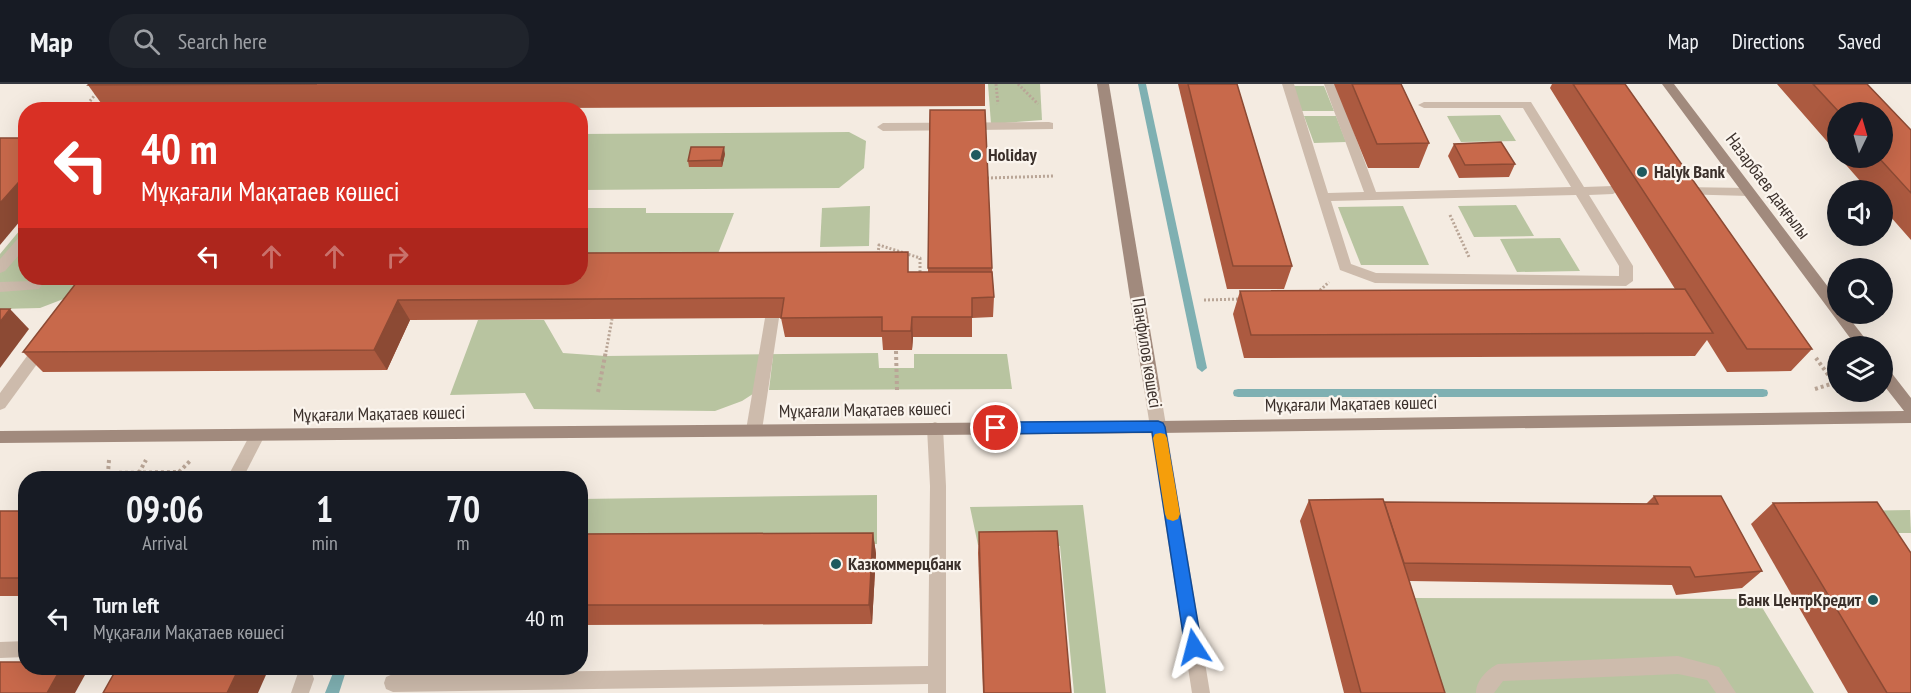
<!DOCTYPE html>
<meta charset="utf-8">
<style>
:root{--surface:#171b24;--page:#20242c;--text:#f1f3f6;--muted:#9ea1a6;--line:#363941}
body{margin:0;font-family:"PT Sans Narrow",sans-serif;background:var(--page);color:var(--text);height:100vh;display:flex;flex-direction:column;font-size:22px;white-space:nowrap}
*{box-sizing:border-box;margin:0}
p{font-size:20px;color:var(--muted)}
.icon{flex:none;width:33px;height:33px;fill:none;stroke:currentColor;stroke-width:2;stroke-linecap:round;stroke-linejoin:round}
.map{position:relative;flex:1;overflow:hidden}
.panel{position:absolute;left:18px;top:387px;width:570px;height:204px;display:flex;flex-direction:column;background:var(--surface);border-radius:24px;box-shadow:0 6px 24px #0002}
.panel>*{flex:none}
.hud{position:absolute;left:18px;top:18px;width:570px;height:183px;border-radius:24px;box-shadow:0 6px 24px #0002;background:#d93025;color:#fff;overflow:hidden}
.needle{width:39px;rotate:5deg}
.buttons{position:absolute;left:1827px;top:18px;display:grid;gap:12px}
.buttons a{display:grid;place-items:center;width:66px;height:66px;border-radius:50%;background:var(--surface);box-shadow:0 6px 24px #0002;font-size:30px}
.pin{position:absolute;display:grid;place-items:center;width:51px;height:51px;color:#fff;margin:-26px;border:3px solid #fff;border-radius:50%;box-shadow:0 2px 6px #0007}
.me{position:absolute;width:66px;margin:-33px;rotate:351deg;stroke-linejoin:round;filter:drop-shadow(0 0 4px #0008)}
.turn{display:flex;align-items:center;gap:21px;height:126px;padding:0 24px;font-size:27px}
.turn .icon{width:78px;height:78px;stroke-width:2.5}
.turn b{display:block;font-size:42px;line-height:51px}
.lanes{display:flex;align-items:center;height:57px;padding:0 24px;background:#0003;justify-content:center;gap:30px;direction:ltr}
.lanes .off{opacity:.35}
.eta{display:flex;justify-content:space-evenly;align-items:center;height:102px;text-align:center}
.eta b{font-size:36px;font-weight:700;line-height:42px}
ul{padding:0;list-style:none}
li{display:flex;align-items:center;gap:18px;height:90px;padding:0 24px}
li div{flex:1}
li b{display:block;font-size:22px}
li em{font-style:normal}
header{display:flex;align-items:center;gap:36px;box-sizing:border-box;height:84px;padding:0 30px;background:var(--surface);border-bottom:2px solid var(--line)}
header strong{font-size:28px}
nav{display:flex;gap:33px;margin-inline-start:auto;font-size:21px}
.search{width:420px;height:54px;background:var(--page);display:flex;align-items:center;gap:15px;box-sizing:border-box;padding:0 21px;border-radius:24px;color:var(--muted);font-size:22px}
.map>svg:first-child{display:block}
.green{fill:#b8c4a0}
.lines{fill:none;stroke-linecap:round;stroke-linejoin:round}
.stream{fill:#7fb0b2;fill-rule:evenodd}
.path-far1{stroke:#b9a596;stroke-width:3;stroke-dasharray:2 2;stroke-linecap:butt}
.path{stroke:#b9a596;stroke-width:4;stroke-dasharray:3 3;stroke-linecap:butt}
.lane{fill:#cdbbac;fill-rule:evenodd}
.street{fill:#cdbbac;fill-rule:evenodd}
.secondary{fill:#a18a7d;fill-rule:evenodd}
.wall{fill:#ac5a40}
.shaded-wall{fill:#8c4a34}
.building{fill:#c8694b;stroke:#8c4a34;stroke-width:1.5}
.route{fill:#1a73e8;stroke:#114b97;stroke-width:1.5}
.slow{fill:#f59e0b}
.poi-dot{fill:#1f5a5e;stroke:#fbf5ee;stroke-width:2}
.labels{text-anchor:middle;stroke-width:4.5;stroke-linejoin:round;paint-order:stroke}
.poi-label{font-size:18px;font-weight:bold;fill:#3b302b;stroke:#fbf5ee;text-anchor:start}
.street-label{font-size:18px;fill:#3b302b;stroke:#fbf5ee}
</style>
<header>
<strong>Map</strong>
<div class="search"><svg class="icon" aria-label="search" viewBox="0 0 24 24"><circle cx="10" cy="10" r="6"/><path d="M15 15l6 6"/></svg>Search here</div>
<nav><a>Map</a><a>Directions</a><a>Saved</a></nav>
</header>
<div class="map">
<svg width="1911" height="609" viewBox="0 0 1911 609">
<rect width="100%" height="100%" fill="#f4ebe1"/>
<g class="green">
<path d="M988 0H1040L1042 36 991 40Z"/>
<path d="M1293 2H1324L1334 27H1302Z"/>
<path d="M1500 31 1516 57 1461 58 1447 32Z"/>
<path d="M1304 32H1336L1346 58 1314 59Z"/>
<path d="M849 48 866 57 864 84 839 104 581 106 580 50Z"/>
<path d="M1516 121 1534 152 1474 153 1458 122Z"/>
<path d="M870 122 869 162 820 163 822 124Z"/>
<path d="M1403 122 1429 181H1361L1338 123Z"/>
<path d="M580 124H646V129H734L717 172 581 173Z"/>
<path d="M25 140 26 194H118L40 224 0 225V170Z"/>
<path d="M1560 154 1580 187 1517 188 1500 155Z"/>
<path d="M478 236H544L563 269 605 272 878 269 879 284H914V270H1007L1012 305 769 306 773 272 759 306 742 317 715 327 534 325 525 309 450 311Z"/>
<path d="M877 411V460L581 462 580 415Z"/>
<path d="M1083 421 1106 609H1074L1060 462 978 461 970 423Z"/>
<path d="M1910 426 1911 449H1863L1848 427Z"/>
<path d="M1407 514 1757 515 1814 609H1440Z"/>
</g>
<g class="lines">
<g class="stream">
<path d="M1138 0H1146L1207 284 1202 288 1197 284Z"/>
<path d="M1238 305H1763L1767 306 1768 309 1767 312 1763 313H1238L1234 312 1233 309 1234 306Z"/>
<path d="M335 584H347L339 609H325Z"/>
</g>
<g class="path-far1">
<path d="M996 0 998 20"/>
<path d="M1018 0 1038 20"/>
<path d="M90 17 104 0"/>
<path d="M987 94 1055 92"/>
<path d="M1450 131 1469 173"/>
<path d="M878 170 879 161 920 174V192"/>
<path d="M1317 209 1329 198"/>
<path d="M1204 216 1242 215"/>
<path d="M606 268 612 235"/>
</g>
<g class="path">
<path d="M896 267 897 306"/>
<path d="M1815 305 1834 299 1816 274"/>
<path d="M598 308 606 267"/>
<path d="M109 376 108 389 179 388 191 376"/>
<path d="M136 394 146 376"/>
</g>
<g class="lane">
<path d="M1282 0H1294L1328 109 1364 108 1324 0H1336L1376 108 1571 103 1523 24H1424L1418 21 1424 18H1531L1584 103 1613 102 1619 106 1613 110 1589 111 1633 182V197L1626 202 1375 199 1340 186ZM1576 111 1619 182V192L1376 189 1351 180 1331 117Z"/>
<path d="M1049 38 1053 39V45L883 47 877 43 883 39Z"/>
<path d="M1681 103 1749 104 1755 108 1749 112 1677 110 1675 107 1677 104Z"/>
<path d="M26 150V163L5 187 0 189V175L21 151Z"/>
<path d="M34 197 39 199 41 202 39 205 0 208V198Z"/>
<path d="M772 229 779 234 762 346 759 350H749L746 346 765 234Z"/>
<path d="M43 256 48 257 50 261 48 265 5 324 0 326V309L38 257Z"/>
<path d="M935 338 940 340 943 344 946 402V609H928V600L393 608 386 605 384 599 386 593 393 590 928 582 930 402 927 344 930 340Z"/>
<path d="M257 345 262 347 265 351 243 394H227L252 347Z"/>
<path d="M26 557V573L0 574V558Z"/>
<path d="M1678 572 1719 583 1736 609H1716L1707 596 1678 590 1503 597 1494 609H1476C1476 597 1487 585 1498 580Z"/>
<path d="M305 586 312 589 314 595 309 609H291L298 589Z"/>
</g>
<path class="street" d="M1152 299 1157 301 1160 305 1210 609H1192L1144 305 1147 301Z"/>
<g class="secondary">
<path d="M1097 0H1109L1160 305 1157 309H1147L1144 305Z"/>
<path d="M1662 0H1674L1838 216V230H1846L1871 262H1856Z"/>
<path d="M1882 282 1887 283 1911 314V339L1158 349 0 359V347L1158 337 1904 327 1882 299Z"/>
</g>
</g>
<g class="wall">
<path d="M89 0H985V22L109 26H106L88 1Z"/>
<path d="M1178 0H1237L1292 182 1284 205H1227Z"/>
<path d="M1334 0H1401L1429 59 1419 84H1368Z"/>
<path d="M1552 0H1625L1812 265 1791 287 1727 288 1707 256 1695 272 1244 274 1233 230 1240 207 1675 205 1550 4Z"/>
<path d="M1777 0H1867L1911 46V156L1882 123V106H1868L1840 74H1882V28H1838V70Z"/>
<path d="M930 26 992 184 994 213 993 233 972 234V253H913L912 266H883L882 253H785L781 234 410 236 387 286 43 288 23 268 80 194 928 188Z"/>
<path d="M1454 60 1515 80 1509 93 1459 94 1448 72Z"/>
<path d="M725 70 722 83H689L688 77Z"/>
<path d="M1654 412 1762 487 1742 504 1676 511 1672 501 1409 497 1445 609H1344L1300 437 1309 416 1384 418 1646 420Z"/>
<path d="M1773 419 1911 609H1848L1751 440Z"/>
<rect x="0" y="427" width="26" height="85"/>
<path d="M979 448 1071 609H983L978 469Z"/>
<path d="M873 449 876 470 872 540 580 541V450Z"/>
</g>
<g class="shaded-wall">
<path d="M724 63 725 70 722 83 721 76Z"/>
<path d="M26 90V130L0 161V119Z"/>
<path d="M398 216 410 236 387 286 374 266Z"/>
<path d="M10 225 29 245 0 284V238Z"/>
<path d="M912 233 913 253 912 266 911 247Z"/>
<path d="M873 449 876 470 872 540 869 521Z"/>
<path d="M61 584H75L85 591 75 609H47Z"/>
<path d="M239 584H269L258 609H227Z"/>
</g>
<g class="building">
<path d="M89 0H317L88 1Z"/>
<path d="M1188 0H1237L1292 182H1233Z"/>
<path d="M1352 0H1401L1429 59 1377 60Z"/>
<path d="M1573 0H1625L1812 265H1747Z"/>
<path d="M1813 0H1867L1911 46V109L1879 74H1882V28H1839Z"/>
<path d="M930 26H985L992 184H928Z"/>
<path d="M0 54H26V90L0 119Z"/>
<path d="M1501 58 1515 80 1465 81 1454 60Z"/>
<path d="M691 63H724L721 76 688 77Z"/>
<path d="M908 168V188H992L994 213 972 214V233H912L911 247H882V233L781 234 784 214 398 216 374 266 23 268 80 194H580V169Z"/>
<path d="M1685 205 1713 249 1251 251 1240 207Z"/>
<path d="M0 225H10L0 238Z"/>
<path d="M1654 412H1721L1762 487 1695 493 1690 483 1404 479 1384 418 1658 420Z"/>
<path d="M1383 415 1445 609H1361L1309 416Z"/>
<path d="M1877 418 1911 469V609H1887L1773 419Z"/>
<rect x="0" y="427" width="26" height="67"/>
<path d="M1057 447 1071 609H984L979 448Z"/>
<path d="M873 449 869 521H580V450Z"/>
<path d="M0 578H26V584H61L47 609H0Z"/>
<path d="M117 584H239L227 609H103Z"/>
</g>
<path class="route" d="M1158 337 1163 339 1165 343 1202 563 1200 568 1194 570 1188 568 1185 563 1152 348 996 350 991 348 989 344 991 340 996 338Z"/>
<path class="slow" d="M1160 349 1165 350 1167 354 1180 430 1178 435 1173 437 1167 435 1165 430 1153 354 1155 350Z"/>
<g class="poi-dot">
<circle cx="976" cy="71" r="6"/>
<circle cx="1642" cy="88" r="6"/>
<circle cx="836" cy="480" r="6"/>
<circle cx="1873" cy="516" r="6"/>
</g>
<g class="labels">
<g class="poi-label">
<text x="988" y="77">Holiday</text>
<text x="1654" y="94">Halyk Bank</text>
<text x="848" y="486">Казкоммерцбанк</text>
<text x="1861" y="522" text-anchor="end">Банк ЦентрКредит</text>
</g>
<g class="street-label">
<text transform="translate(1768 102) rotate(53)" y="6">Назарбаев даңғылы</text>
<text transform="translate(1147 269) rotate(81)" y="6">Панфилов көшесі</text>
<text transform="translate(1351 320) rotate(-1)" y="6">Мұқағали Мақатаев көшесі</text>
<text transform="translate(865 326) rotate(-1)" y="6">Мұқағали Мақатаев көшесі</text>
<text transform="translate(379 330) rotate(-1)" y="6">Мұқағали Мақатаев көшесі</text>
</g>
</g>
</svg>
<div class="buttons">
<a><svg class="needle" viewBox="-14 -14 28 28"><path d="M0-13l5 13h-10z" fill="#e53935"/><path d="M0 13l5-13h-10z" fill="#9ea1a6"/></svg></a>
<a><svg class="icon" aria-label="sound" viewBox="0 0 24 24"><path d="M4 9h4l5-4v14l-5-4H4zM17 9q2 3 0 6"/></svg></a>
<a><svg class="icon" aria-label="search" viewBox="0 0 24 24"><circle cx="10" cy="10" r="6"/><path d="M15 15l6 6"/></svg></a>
<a><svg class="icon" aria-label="layers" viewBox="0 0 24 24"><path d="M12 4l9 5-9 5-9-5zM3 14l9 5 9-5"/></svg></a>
</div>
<div class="pin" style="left:996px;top:344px;background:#d93025"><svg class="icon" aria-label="arrive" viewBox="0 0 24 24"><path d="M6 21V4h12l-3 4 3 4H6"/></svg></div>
<svg class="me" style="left:1194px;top:563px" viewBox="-20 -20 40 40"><path d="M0-17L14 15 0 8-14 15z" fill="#1a73e8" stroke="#fff" stroke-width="4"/></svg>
<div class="hud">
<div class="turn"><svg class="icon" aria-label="left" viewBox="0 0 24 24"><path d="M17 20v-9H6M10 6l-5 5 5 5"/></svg><div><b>40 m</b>Мұқағали Мақатаев көшесі</div></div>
<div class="lanes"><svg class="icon" aria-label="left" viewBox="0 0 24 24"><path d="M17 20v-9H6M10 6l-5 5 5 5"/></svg><svg class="icon off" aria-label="ahead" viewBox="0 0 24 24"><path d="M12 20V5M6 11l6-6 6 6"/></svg><svg class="icon off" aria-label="ahead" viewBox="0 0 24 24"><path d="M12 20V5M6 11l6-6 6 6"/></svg><svg class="icon off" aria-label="right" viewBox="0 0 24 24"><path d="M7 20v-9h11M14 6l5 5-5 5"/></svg></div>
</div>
<section class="panel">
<div class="eta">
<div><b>09:06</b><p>Arrival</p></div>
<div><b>1</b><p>min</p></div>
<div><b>70</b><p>m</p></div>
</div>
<ul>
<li><svg class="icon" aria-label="left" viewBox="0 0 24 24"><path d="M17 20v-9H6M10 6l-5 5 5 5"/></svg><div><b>Turn left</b><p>Мұқағали Мақатаев көшесі</p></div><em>40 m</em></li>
</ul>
</section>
</div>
